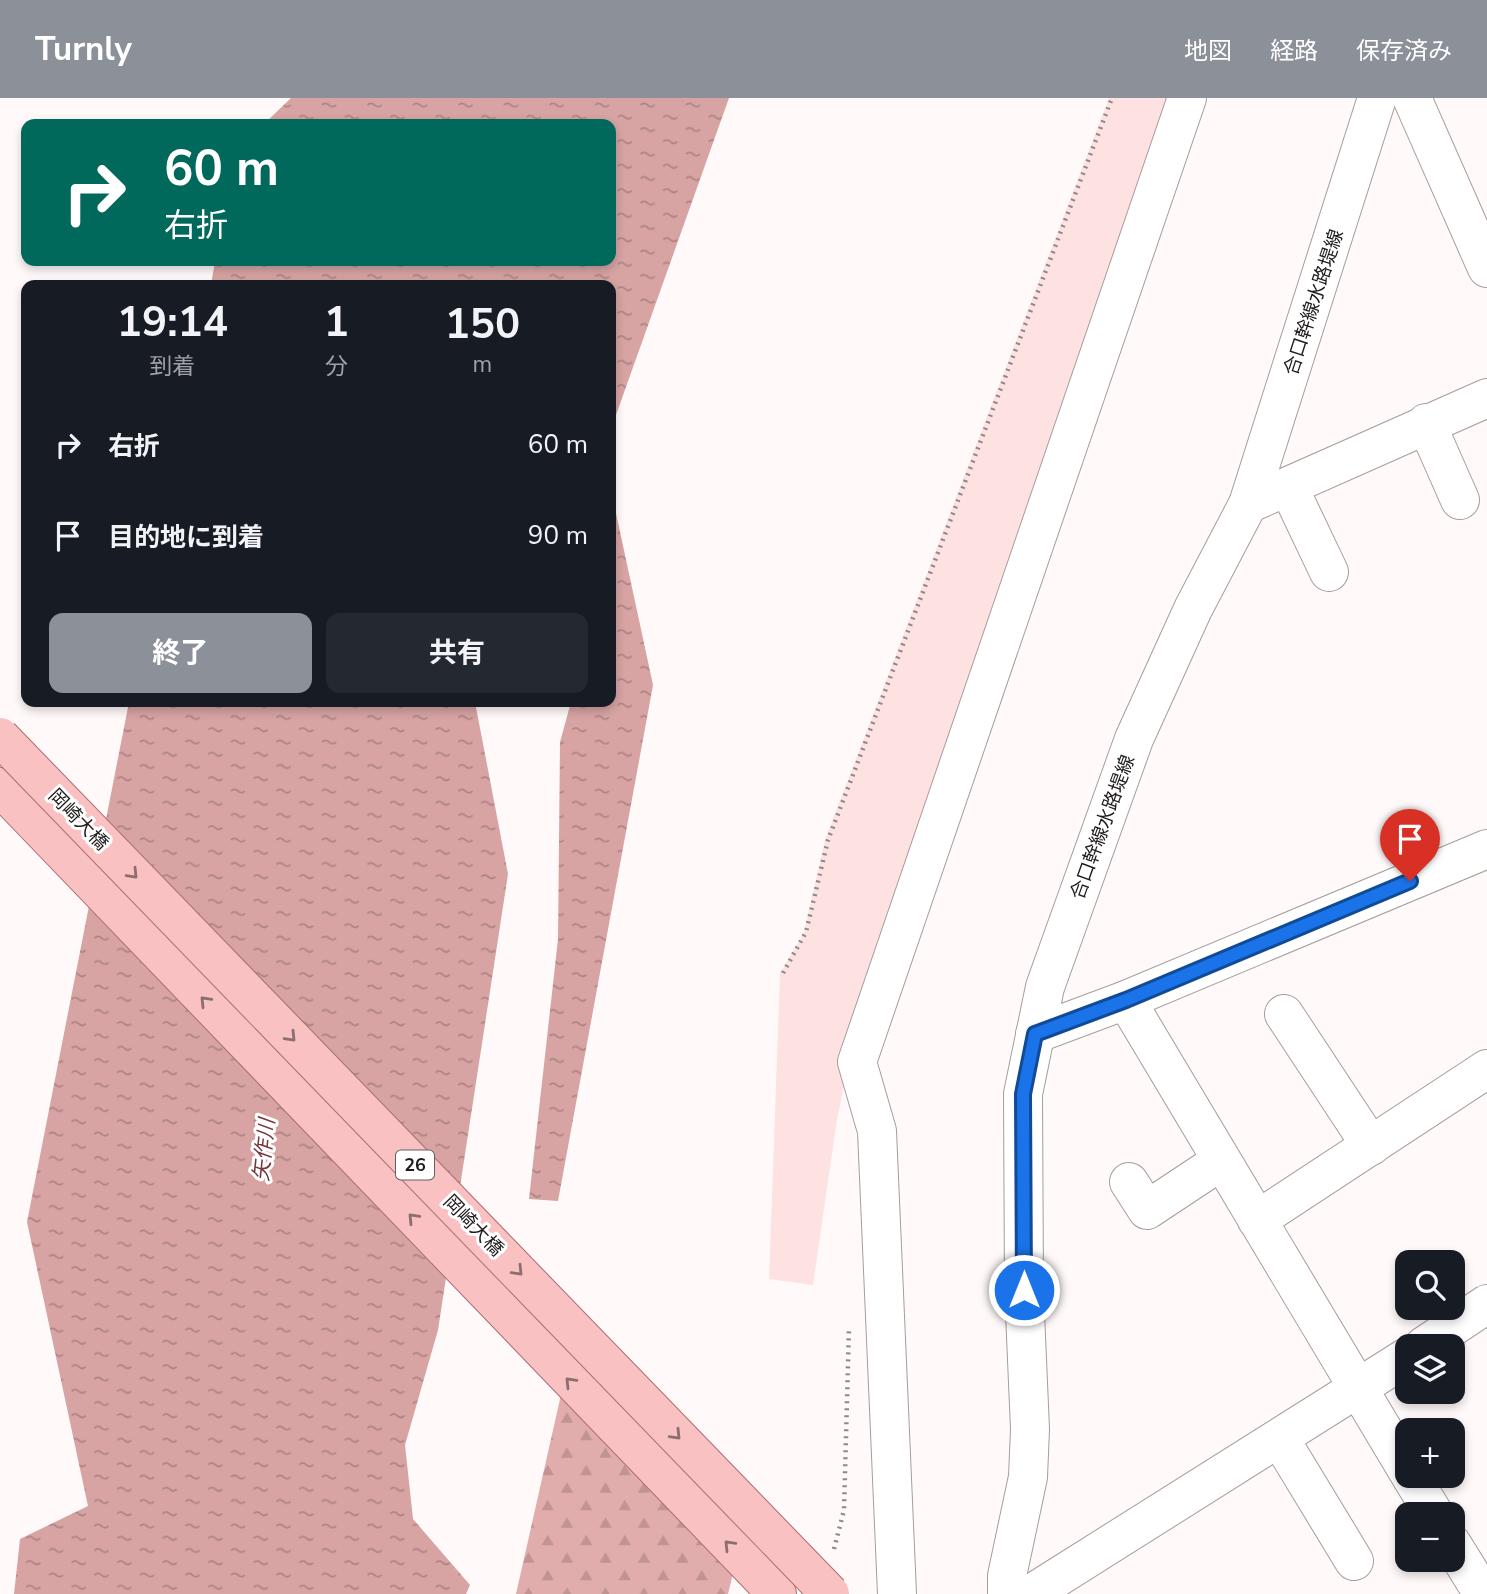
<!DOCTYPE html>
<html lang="ja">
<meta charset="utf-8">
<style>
:root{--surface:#171b24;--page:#242831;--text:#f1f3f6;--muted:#9ea1a6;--accent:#8c9099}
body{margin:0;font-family:"Nunito Sans","Noto Sans JP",sans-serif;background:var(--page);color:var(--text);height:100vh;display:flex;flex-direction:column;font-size:26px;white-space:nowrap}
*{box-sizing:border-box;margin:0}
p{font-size:23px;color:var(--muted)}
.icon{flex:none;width:38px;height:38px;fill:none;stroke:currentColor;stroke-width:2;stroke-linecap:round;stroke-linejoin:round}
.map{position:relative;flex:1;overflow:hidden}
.drawer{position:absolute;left:21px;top:182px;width:595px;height:427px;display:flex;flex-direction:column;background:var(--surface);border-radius:14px;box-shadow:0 4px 10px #0003}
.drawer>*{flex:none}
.top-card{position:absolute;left:21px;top:21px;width:595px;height:147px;border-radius:14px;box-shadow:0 4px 10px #0003;background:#00695c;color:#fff;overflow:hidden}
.buttons{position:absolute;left:1395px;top:1152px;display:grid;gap:14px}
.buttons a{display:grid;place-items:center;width:70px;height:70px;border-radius:14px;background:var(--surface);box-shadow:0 4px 10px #0003;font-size:35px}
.pin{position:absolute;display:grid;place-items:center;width:60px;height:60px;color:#fff;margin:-72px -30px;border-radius:50% 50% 50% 0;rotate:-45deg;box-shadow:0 0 7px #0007}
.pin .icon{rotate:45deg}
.me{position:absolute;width:77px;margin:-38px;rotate:0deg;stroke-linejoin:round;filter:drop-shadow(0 0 5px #0008)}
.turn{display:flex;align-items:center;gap:24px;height:147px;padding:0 28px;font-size:32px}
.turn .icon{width:91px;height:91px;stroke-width:2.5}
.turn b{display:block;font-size:49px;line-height:60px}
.eta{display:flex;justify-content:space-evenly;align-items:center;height:119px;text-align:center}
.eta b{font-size:42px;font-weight:700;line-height:49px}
.action{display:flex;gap:14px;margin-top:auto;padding:14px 28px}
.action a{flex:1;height:80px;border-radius:14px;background:var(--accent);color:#fff;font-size:28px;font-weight:700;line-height:80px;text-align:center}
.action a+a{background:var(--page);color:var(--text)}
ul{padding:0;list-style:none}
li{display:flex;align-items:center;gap:21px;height:91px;padding:0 28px}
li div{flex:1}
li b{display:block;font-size:26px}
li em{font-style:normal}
header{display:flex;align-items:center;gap:42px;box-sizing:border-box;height:98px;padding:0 35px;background:var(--accent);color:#fff}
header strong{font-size:33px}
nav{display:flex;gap:38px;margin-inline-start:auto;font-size:24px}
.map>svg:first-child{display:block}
.green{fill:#fee2e2}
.forest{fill:url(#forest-firs)}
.water{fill:url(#water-ripples)}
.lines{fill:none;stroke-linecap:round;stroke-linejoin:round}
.minor-casing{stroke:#a89c9c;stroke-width:40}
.major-casing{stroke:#ac6d6f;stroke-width:40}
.path{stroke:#8e8989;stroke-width:4.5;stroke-dasharray:2 5;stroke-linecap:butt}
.minor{stroke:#fff;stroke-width:38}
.major{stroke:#fac1c3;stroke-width:38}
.major-bridge-casing{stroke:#ac6d6f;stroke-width:40;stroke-linecap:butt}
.major-bridge{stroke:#fac1c3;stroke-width:38}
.oneway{stroke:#8d6e70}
.route-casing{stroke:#114b97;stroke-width:18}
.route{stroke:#1a73e8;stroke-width:12}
.labels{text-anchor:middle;stroke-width:6;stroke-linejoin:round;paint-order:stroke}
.shield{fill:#fff;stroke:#636060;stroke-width:2}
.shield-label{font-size:18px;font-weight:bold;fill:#201c1c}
.street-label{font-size:19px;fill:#201c1c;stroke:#fff}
.water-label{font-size:21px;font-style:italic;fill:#77363a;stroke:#fff}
</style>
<header>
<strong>Turnly</strong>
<nav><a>地図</a><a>経路</a><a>保存済み</a></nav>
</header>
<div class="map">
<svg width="1487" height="1496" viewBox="0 0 1487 1496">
<defs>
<pattern id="forest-firs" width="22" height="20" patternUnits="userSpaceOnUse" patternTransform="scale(1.75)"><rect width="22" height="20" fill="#e1acac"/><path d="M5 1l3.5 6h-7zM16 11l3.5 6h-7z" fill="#c19393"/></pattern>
<pattern id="water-ripples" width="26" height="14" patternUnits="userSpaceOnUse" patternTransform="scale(1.75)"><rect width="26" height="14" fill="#d7a3a3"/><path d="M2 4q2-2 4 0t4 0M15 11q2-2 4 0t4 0" fill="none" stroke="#ae8484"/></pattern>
</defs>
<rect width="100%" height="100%" fill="#fff9f9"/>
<path class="green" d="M1109 0H1179L849 962 837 1022 813 1187 769 1181 780 875 804 835 825 742Z"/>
<path class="forest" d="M565 1279 738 1456 728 1496H516Z"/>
<g class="water">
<path d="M291 0H729L611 331V187H211L215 163H611V26H264Z"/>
<path d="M611 392 653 587 558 1103 529 1101 558 841 560 644 571 604H611Z"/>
<path d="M129 604H475L508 776 438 1232 405 1347 413 1421 470 1487 466 1496H14L20 1441 88 1408 27 1124Z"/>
</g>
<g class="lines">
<g class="minor-casing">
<g id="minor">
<path d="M1412 0 1487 170"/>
<path d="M1426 325 1460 402"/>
<path d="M1289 390 1329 474"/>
<path d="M1248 406 1487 300"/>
<path d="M1126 902 1407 1372"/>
<path d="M1284 916 1371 1048"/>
<path d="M1035 936 1126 902 1487 751"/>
<path d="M1129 1084 1147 1112 1221 1063"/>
<path d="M1257 1122 1487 971"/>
<path d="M1424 1248 1487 1206"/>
<path d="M1280 1341 1354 1463"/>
<path d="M1410 1377 1434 1416"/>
<path d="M1452 1446 1483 1496"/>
<path d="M897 1496 877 1033 857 964 1187 0"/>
<path d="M1007 1496V1478L1028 1379 1030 1331 1024 1192 1023 996 1045 889 1134 641 1193 511 1248 406 1377 0"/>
<path d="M1031 1496 1407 1259"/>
</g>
</g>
<g class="major-casing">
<path id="major" d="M0 689 777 1496"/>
</g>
<g class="path">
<path d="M783 875 806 834 828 742 1112 0"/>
<path d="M834 1451 844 1412 849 1230"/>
</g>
<use href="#minor" class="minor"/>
<use href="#major" class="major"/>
<g class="major-bridge-casing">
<path id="major-bridge" d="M0 639 830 1496"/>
</g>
<use href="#major-bridge" class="major-bridge"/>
</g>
<defs><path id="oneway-chevron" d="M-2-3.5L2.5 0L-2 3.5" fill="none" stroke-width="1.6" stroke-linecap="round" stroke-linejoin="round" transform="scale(1.75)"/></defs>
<g class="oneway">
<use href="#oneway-chevron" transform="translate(133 776) rotate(46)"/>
<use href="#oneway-chevron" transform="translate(205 903) rotate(-134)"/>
<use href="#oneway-chevron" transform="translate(291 939) rotate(46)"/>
<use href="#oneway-chevron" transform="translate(413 1120) rotate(-134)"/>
<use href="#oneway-chevron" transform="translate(518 1173) rotate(46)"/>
<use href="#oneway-chevron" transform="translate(570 1284) rotate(-134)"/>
<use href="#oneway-chevron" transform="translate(676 1337) rotate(46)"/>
<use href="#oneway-chevron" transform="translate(729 1447) rotate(-134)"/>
</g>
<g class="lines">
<g class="route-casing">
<path id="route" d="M1024 1192 1023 996 1035 936 1126 902 1410 783"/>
</g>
<use href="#route" class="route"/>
</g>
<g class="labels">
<rect class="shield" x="396" y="1052.5" width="38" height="29" rx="5"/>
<g class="shield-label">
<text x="415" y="1073">26</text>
</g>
<g class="street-label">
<text transform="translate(1313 204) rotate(-72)" y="7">合口幹線水路堤線</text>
<text transform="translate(79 721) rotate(46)" y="7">岡崎大橋</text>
<text transform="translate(1102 729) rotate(-70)" y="7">合口幹線水路堤線</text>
<text transform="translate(474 1127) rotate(46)" y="7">岡崎大橋</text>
</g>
<g class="water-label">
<text transform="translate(264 1052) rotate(-84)" y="7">矢作川</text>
</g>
</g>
</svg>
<div class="buttons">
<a><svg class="icon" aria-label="search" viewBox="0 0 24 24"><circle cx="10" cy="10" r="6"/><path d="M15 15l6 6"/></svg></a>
<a><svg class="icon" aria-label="layers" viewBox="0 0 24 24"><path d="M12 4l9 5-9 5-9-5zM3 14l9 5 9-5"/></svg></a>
<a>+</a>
<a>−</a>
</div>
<div class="pin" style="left:1410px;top:783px;background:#d93025"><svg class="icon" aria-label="arrive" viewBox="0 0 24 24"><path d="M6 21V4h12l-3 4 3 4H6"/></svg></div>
<svg class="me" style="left:1024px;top:1192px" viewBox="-20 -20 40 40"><circle r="17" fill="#1a73e8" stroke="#fff" stroke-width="3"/><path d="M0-11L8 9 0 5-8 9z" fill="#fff"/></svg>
<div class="top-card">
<div class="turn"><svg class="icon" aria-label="right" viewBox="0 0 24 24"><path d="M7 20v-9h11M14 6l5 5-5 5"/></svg><div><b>60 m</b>右折</div></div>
</div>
<section class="drawer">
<div class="eta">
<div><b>19:14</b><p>到着</p></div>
<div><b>1</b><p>分</p></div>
<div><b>150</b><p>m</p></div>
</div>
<ul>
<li><svg class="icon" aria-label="right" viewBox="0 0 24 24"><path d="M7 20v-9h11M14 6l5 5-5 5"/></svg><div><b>右折</b></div><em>60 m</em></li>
<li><svg class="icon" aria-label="arrive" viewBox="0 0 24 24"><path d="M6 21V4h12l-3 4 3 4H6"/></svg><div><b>目的地に到着</b></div><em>90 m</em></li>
</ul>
<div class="action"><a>終了</a><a>共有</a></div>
</section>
</div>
